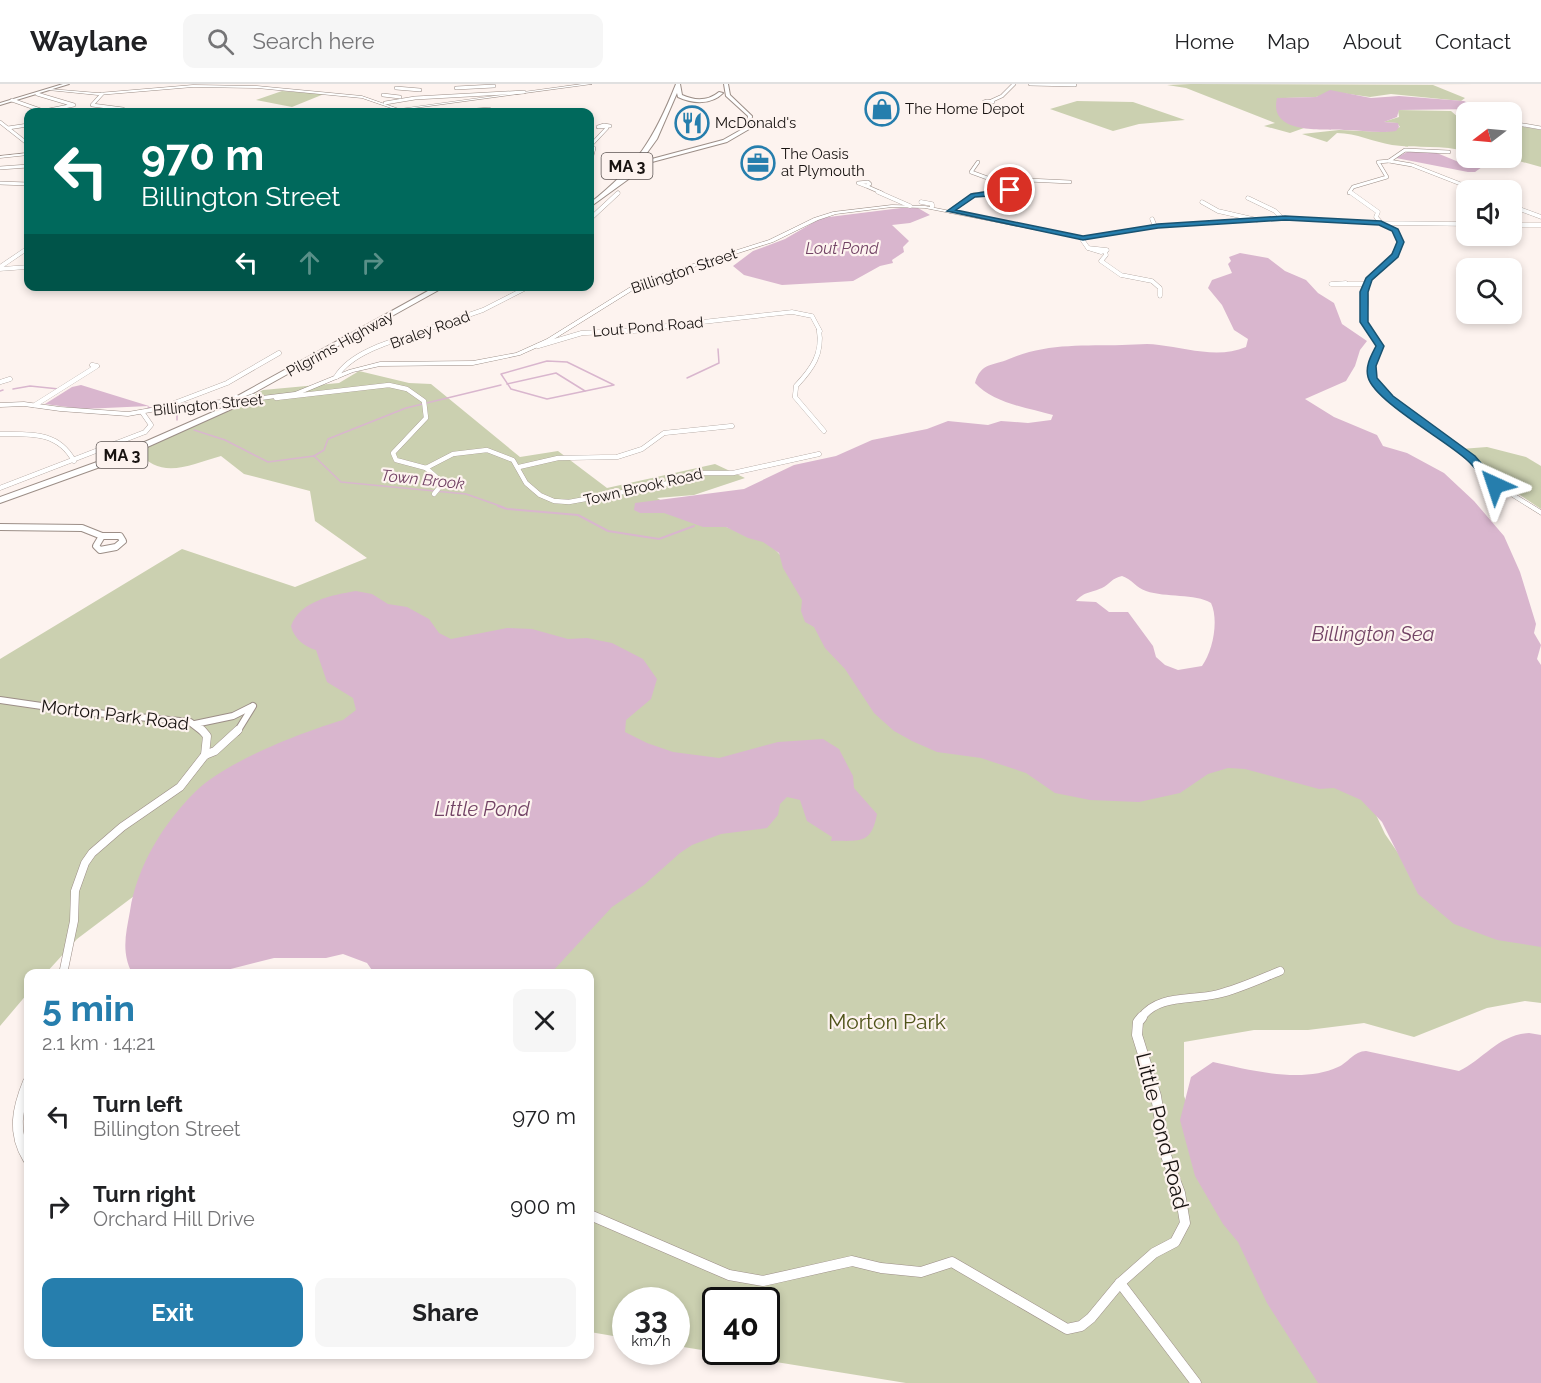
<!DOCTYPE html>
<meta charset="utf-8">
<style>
:root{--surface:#fff;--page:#f6f6f6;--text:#202124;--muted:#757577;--line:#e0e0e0;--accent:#267ead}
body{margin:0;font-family:Raleway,sans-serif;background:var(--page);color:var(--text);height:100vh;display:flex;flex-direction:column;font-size:22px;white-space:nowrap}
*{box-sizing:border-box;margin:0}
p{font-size:20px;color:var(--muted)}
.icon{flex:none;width:33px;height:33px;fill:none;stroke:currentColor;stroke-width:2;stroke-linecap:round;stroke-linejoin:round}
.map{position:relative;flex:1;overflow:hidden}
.sheet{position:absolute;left:24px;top:885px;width:570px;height:390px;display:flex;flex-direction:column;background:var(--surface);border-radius:12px;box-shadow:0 3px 9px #0003}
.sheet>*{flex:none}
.hud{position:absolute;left:24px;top:24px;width:570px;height:183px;border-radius:12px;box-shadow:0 3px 9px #0003;background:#00695c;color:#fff;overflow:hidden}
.needle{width:39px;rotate:254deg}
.fabs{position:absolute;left:1456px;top:18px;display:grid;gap:12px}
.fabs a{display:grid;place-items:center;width:66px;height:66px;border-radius:12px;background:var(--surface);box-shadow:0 3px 9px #0003;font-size:30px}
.speed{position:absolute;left:612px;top:1203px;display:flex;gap:12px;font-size:30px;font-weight:700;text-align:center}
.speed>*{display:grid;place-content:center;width:78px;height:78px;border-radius:50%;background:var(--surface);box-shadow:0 3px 9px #0003;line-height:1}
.speed small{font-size:15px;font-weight:400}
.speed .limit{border:3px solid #111;border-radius:9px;background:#fff;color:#111}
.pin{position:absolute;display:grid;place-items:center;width:51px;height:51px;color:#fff;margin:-26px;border:3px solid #fff;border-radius:50%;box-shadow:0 2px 6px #0007}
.me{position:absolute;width:66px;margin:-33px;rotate:318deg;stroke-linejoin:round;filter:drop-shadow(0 0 4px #0008)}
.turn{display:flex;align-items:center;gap:21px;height:126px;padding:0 18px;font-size:27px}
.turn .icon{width:78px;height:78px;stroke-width:2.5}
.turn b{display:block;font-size:42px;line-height:51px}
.lanes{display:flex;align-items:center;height:57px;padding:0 18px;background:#0003;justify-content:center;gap:30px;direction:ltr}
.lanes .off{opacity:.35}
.round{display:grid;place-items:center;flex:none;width:63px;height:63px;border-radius:12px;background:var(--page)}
.overview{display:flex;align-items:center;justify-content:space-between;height:102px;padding:0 18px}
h1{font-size:36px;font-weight:700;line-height:45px;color:var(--accent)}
.action{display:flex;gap:12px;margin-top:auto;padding:12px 18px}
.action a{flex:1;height:69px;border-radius:12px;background:var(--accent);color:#fff;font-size:24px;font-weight:700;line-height:69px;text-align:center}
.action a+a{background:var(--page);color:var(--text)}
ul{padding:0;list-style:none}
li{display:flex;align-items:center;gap:18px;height:90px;padding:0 18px}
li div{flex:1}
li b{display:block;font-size:22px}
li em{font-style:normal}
header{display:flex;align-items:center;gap:36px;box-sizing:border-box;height:84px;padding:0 30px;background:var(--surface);border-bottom:2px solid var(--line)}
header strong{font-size:28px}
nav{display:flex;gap:33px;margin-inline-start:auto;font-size:21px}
.search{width:420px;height:54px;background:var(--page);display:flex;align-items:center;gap:15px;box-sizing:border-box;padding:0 21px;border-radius:12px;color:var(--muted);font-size:22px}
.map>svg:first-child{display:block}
.green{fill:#cbd0b0;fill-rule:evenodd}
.water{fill:#d9b6ce;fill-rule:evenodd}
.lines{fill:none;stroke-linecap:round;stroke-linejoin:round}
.stream-far1{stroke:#d9b6ce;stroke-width:1.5}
.stream{stroke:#d9b6ce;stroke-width:2}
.street-far5-casing{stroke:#9c8e87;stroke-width:4}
.street-far4-casing{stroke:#9c8e87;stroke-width:4.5}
.street-far3-casing{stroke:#9c8e87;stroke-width:5}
.street-far2-casing{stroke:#9c8e87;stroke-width:8}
.street-far1-casing{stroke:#9c8e87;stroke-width:9}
.street-casing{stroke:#9c8e87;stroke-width:11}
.secondary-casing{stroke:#9c8e87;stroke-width:1}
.primary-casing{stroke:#9c8e87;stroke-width:2}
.highway-casing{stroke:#9c8e87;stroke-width:2}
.street-far5{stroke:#fff;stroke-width:3}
.street-far4{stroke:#fff;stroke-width:4}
.street-far3{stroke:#fff;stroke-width:4.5}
.street-far2{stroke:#fff;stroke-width:6}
.street-far1{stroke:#fff;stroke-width:8}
.street{stroke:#fff;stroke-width:10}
.secondary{fill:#fff;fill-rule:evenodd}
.primary{fill:#fff;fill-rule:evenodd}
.highway{fill:#fff;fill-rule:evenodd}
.highway-bridge-casing{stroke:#9c8e87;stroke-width:9;stroke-linecap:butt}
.highway-bridge{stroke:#fff;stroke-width:8}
.route{fill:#267ead;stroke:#195270;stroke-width:1.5}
.labels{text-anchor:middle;stroke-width:4.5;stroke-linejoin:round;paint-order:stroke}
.far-poi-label{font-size:15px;fill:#181311;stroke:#fdf3ef;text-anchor:start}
.far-street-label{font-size:15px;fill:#181311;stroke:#fdf3ef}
.shield{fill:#fdf3ef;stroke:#5d5654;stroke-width:1.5}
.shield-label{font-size:16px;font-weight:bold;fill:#181311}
.far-water-label{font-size:16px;font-style:italic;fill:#724365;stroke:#fdf3ef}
.street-label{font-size:18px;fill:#181311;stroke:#fdf3ef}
.water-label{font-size:20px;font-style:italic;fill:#724365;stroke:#fdf3ef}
.near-park-label{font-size:21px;fill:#4f5319;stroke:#fdf3ef}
.near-street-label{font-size:21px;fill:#181311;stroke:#fdf3ef}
</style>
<header>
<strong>Waylane</strong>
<div class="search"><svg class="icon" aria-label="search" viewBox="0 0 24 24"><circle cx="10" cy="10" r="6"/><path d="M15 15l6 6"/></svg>Search here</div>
<nav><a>Home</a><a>Map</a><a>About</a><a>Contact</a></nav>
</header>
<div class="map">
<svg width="1541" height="1299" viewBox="0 0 1541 1299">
<rect width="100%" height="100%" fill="#fdf3ef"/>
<g class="green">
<path d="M1167 1 1191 0 1479 1H1433L1465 14 1461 17 1391 10 1370 13 1334 8 1316 13 1285 14 1304 44 1290 49 1264 42 1275 39 1186 4Z"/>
<path d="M282 7 324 10 292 23 256 16Z"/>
<path d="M1077 17 1133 18 1185 36 1139 40 1113 47 1050 25Z"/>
<path d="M1398 26 1451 27 1467 41V68C1442 60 1418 65 1392 61 1373 58 1357 49 1337 49L1327 58 1302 50 1339 46 1385 48 1400 43 1397 39 1383 38 1399 33Z"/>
<path d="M1512 41 1541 46V83L1508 74H1512Z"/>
<path d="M359 287 409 299 431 300 520 373 558 367 607 404 715 380 745 394 694 411 657 414 676 425 768 458 783 474 1243 659 1370 718 1385 750 1407 782 1541 831V919L1525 917 1487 924 1414 953 1364 939 1308 946H1254L1184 958V1012L1211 1082 1344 1299H906L677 1262 676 1216H626L625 1254 590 1248V890L385 889 390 879 134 812 77 855 46 889 28 890V909L0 942V575L182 465 295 503 367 474 315 437 310 407 244 390 221 372C189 381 160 397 137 366L209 335 263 306 339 299ZM716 1216H766V1268H716Z"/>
<path d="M1487 363 1526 373 1541 382V425L1488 390 1461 365Z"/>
</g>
<g class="water">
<path d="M1330 6 1371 14 1399 12 1464 17 1480 25 1399 26 1397 33 1384 38 1398 39 1399 43 1396 47C1378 50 1362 46 1344 46 1323 45 1268 51 1277 14L1316 13Z"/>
<path d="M1432 67 1466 81 1482 83 1475 88H1468L1396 74 1407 68Z"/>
<path d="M901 124H918L930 131 910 139 892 141 909 157 903 163 904 168 892 176 893 179 880 182 853 197 782 201 744 191 733 182 753 167 785 155 821 134Z"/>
<path d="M1240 169 1268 174 1285 187 1306 196 1318 209 1334 219 1342 240 1367 257 1360 266 1355 282 1346 297 1305 315 1334 333 1377 351 1383 362 1407 369 1444 389 1474 417 1504 452 1520 488 1536 540 1534 549 1541 561 1537 575 1541 581V863L1497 856 1454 840 1418 810 1382 738 1361 716 1334 704 1319 705 1245 685 1228 684 1208 690 1180 709 1139 718 1090 716 1055 709 1026 689 981 674 937 668 912 657 894 647 874 629 845 585 825 564 814 543 805 538 801 527 802 516 783 484 779 469 763 458 748 454 726 443H703L664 429H640L634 426 635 419 744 405 794 381 836 372 872 356 927 345 948 337 988 341 1001 337 1028 339 1051 336 1053 331C1028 324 993 319 975 299 981 278 993 282 1009 275 1047 259 1083 262 1122 261 1135 261 1147 259 1159 261 1187 264 1218 275 1246 263L1248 255 1234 246 1222 221 1208 204 1212 196 1232 189 1228 180 1231 177 1229 173ZM1122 492C1132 495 1136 504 1146 507 1166 514 1195 509 1211 519 1219 536 1213 567 1202 582L1178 586 1165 581 1156 573 1153 562 1128 528H1109L1096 518 1076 517C1085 507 1091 509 1102 504 1110 500 1112 494 1122 492Z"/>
<path d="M81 301 149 322 83 325 45 320 72 303Z"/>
<path d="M356 507 372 510 388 520 407 523 429 535 439 549 451 555 507 544 532 545 568 555 587 554 612 559 643 575 657 595 651 615 626 636 625 648 647 659 673 668 719 674 778 658 823 655 839 665 853 692 854 704 877 730C871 762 859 756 831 757L832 753 807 737 800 716 787 713 780 720 778 731 767 744 721 750 692 761 680 769 644 801 612 823 551 889H374L367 879 343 870 326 874H274L215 889H132C121 868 126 849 130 827 137 782 163 740 195 708 225 678 302 648 343 636L356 626 353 614 327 598 316 566C305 563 294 555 291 542 300 517 332 511 356 507Z"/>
<path d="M1529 949 1541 951V1299H1318L1267 1219 1238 1158 1223 1140 1195 1092 1180 1036 1191 993 1213 978C1250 986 1302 1000 1338 983 1348 979 1354 967 1366 967L1459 987C1484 975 1498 951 1529 949Z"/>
</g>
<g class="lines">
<g class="stream-far1">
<path d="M547 277 567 278 614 301 547 315 511 305 501 290Z"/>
<path d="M687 294 719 279 718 265"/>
<path d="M507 300 556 289 585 307"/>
<path d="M13 305 30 302 59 305"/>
<path d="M0 307 3 306"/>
<path d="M148 323 158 328 177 330V336"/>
<path d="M194 346 225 356 268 378 314 372 341 398 466 410 503 423"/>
<path d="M314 372 324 366 328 355 406 324 501 301"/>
</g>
<path class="stream" d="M498 422 507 425 578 431 608 447 659 455 694 442"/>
<g class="street-far5-casing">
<g id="street-far5">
<path d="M1030 0 1075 1 1073 0"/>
<path d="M396 4 420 6"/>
<path d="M456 4 494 2"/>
<path d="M37 10 74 21 44 27"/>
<path d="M102 10 92 21 123 25"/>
<path d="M383 11 400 13"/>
<path d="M12 16 46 28"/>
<path d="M987 17 993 18H984Z"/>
<path d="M991 17 1002 12 1014 0"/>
<path d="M385 19 415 14 524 8"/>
<path d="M73 28H96"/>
<path d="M452 28 489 25"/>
<path d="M0 38 28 60"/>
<path d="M1512 39 1541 44"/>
<path d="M604 41 610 42 598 43Z"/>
<path d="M8 44 28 41"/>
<path d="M590 61 594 64 590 79"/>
<path d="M591 61 607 44"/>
<path d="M1389 77 1412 81 1476 106"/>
<path d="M978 78 971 88 1012 103 1010 106 987 109"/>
<path d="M0 84 28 82"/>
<path d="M868 98 870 100 866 102 858 99Z"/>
<path d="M0 99 28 100"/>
<path d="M1007 99 1028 96 1070 98"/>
<path d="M866 102 882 109"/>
<path d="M1349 109 1353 103 1387 93 1378 78 1389 77 1405 66 1449 68"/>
</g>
</g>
<g class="street-far4-casing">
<g id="street-far4">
<path d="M878 108 910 122"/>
<path d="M1350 108 1378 128 1376 133 1381 139 1467 140"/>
<path d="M1248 114 1275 127 1282 134"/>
<path d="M921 118 932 120V123"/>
<path d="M1202 118 1218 127 1257 136"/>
<path d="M1512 122 1541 133"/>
<path d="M950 127 973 111 998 108"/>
<path d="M590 135 618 109"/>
<path d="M1152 135 1155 142"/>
<path d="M1512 141H1541"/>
<path d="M1081 154 1088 164"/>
<path d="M1088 164 1107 166 1101 168Z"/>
<path d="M1105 167 1106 171 1101 177 1121 191 1152 197 1160 204V212"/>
<path d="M0 183 28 164"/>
<path d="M0 185 28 183"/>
<path d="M1346 199 1331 200H1366"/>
<path d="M422 247 483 226 530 202"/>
<path d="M622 247 792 228 812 232 820 247"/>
</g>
</g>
<g class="street-far3-casing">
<g id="street-far3">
<path d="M819 246C823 270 812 285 796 302L795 313 824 347"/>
<path d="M538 262 582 249 651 246"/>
<path d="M336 293C352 266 399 255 427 246"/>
<path d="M0 298 10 295"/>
<path d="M276 314 389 301 407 305 424 317 426 334 393 369 396 376 426 384 453 370 487 366 513 376 526 399 540 411 554 417 569 418 662 401 697 389H733L819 370"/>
<path d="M35 321 97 282 92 281"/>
<path d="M164 323 227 299 279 269"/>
<path d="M0 350C30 350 58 347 74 377"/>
<path d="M519 383 558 374 617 373 642 365 664 349 732 342"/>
<path d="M426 384 443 399 434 410"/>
<path d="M0 404 145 348 151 341 142 328"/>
</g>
</g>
<g class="street-far2-casing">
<g id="street-far2">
<path d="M0 443 82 444 102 452"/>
<path d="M102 452H120L123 457 116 463 100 466 96 462Z"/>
<path d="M0 616 76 627 190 638 203 648"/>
<path d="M195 640 233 632 251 623"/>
<path d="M237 648 253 622"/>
</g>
</g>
<g class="street-far1-casing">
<g id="street-far1">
<path d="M202 646 207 652 205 671"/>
<path d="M63 890 74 837 75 807 85 779 92 769 122 743 180 703 205 671 215 667 238 646"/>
<path d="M1141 934C1158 910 1191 917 1218 910 1239 905 1260 895 1280 887"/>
</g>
</g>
<g class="street-casing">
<g id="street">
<path d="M28 998C17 1025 12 1049 28 1075"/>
<path d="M590 1131 729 1191 763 1197 852 1177 881 1184 921 1188 952 1178 1067 1245 1081 1242 1091 1234 1120 1199 1154 1169 1175 1158 1185 1139 1180 1109 1165 1069 1156 1012 1137 951 1138 938 1142 933"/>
<path d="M1120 1199 1196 1299"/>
</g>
</g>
<g class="secondary-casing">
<g id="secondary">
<path d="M582 0H592L385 28H379L394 25 362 14 257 4 193 3 98 11 48 6 50 5 98 9 193 1 257 2 362 12 399 25Z"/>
<path d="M28 69V71L0 74V72Z"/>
<path d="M892 121 925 122 1083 153 1158 141 1274 133 1383 138 1397 145 1402 158 1393 177 1369 199 1367 238 1383 262C1376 282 1369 290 1385 307L1473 373 1489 394 1541 426V431L1485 396 1469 375 1381 309C1362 291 1370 284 1377 262L1361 238 1363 199 1389 175 1398 158 1393 147 1380 140 1274 135 1158 143 1083 155 925 124 892 123 836 130 818 136 773 158 669 191 633 206 551 257 520 271 473 281 380 282 353 288 298 311 246 318 243 316 246 314 295 308 349 286 380 278 473 277 516 269 547 255 629 204 665 189 769 156 814 134 833 128Z"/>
<path d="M233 315 235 316V318L168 325 128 332 60 327 24 322 0 323V319L24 318 60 323 128 328 168 321Z"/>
</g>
</g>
<g class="primary-casing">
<path id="primary" d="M63 0H69L0 21V19Z"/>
</g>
<g class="highway-casing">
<g id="highway">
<path d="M676 0H680L682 11C695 17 708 17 719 8L723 9C711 21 693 20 678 13L677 9 657 55 636 84 648 76 723 56 746 43 748 32 726 12 724 0H728L730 11 752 32 751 44 727 58 652 78 590 123V119C637 82 654 55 676 0Z"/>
<path d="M437 202H446L239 317 232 315Z"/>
<path d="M238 317 245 319 114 378 0 419V413L108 374Z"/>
</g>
</g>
<use href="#street-far5" class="street-far5"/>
<use href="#street-far4" class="street-far4"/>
<use href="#street-far3" class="street-far3"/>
<use href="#street-far2" class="street-far2"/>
<use href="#street-far1" class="street-far1"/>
<use href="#street" class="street"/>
<use href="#secondary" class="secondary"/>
<use href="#primary" class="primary"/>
<use href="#highway" class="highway"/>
<g class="highway-bridge-casing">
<g id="highway-bridge">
<path d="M241 319 253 314"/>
<path d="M225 320 236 315"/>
</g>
</g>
<use href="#highway-bridge" class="highway-bridge"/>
</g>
<path class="route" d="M1010 104 1013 106 1004 111 975 113 956 126 1083 152 1158 140 1285 132 1381 137 1398 145 1404 158 1398 173 1372 196 1368 208V238L1384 262 1376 282 1377 294 1393 312 1475 372 1500 401 1492 403C1482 395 1476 384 1467 376 1447 357 1374 317 1368 293 1365 282 1371 272 1376 262L1360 238V208L1366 194 1392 170 1397 158 1392 147 1379 141 1285 136 1158 144 1083 156 947 127 971 110Z"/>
<defs>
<g id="shop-ring" transform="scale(1.725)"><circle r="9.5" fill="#fdf3ef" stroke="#267ead" stroke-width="1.5"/><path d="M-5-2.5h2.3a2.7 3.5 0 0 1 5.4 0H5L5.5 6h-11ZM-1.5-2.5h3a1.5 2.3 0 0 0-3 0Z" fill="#267ead"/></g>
<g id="restaurant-ring" transform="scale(1.725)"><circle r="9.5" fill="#fdf3ef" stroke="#267ead" stroke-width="1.5"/><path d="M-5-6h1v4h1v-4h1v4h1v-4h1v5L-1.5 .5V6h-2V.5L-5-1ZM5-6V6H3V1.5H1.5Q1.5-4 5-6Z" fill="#267ead"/></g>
<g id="office-ring" transform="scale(1.725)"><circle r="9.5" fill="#fdf3ef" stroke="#267ead" stroke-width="1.5"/><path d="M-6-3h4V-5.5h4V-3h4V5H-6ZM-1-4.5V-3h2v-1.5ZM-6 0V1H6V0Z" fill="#267ead"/></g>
</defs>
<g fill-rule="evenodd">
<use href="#shop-ring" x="882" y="25"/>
<use href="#restaurant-ring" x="692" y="39"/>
<use href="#office-ring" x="758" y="79"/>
</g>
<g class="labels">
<g class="far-poi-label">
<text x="905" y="30">The Home Depot</text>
<text x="715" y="44">McDonald's</text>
<text x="781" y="75">The Oasis<tspan x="781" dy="17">at Plymouth</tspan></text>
</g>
<g class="far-street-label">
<text transform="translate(684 187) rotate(-19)" y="5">Billington Street</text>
<text transform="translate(648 243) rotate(-5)" y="5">Lout Pond Road</text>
<text transform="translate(430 246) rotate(-20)" y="5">Braley Road</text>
<text transform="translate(340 260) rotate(-29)" y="5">Pilgrims Highway</text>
<text transform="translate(208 321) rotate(-6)" y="5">Billington Street</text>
<text transform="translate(643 403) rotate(-13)" y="5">Town Brook Road</text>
</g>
<g class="shield">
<rect x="601.5" y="69" width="51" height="26" rx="4.5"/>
<rect x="96.5" y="358" width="51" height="26" rx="4.5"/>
</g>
<g class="shield-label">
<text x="627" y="88">MA 3</text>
<text x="122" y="377">MA 3</text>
</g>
<g class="far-water-label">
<text x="842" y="170">Lout Pond</text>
<text transform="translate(423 395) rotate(6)" y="6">Town Brook</text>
</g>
<g class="street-label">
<text transform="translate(115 631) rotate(7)" y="6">Morton Park Road</text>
</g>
<g class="water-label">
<text x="1373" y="557">Billington Sea</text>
<text x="482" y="732">Little Pond</text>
</g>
<g class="near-park-label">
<text x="887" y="945">Morton Park</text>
</g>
<g class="near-street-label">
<text transform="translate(1162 1047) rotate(76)" y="7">Little Pond Road</text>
</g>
</g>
</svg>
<div class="fabs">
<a><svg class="needle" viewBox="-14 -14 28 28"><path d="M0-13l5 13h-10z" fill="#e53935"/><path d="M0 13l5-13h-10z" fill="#757577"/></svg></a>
<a><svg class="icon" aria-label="sound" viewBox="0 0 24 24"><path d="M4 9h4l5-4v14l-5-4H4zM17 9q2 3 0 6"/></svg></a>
<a><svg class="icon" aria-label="search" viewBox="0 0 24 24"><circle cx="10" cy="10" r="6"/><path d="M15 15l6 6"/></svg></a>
</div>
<div class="speed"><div>33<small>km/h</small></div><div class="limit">40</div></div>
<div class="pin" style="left:1010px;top:106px;background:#d93025"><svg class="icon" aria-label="arrive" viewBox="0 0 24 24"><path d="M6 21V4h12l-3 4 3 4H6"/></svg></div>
<svg class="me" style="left:1495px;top:401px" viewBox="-20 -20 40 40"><path d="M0-17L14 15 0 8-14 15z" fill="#267ead" stroke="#fff" stroke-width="4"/></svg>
<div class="hud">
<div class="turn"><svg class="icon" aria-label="left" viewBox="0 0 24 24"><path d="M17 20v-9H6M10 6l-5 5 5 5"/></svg><div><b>970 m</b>Billington Street</div></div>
<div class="lanes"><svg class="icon" aria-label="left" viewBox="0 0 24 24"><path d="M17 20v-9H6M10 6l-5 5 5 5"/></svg><svg class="icon off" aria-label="ahead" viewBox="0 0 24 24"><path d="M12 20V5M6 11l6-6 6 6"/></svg><svg class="icon off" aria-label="right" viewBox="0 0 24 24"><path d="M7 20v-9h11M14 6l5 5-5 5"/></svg></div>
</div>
<section class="sheet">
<div class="overview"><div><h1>5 min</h1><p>2.1 km · 14:21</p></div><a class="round"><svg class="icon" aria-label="close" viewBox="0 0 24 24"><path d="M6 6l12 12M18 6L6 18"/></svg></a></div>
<ul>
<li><svg class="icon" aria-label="left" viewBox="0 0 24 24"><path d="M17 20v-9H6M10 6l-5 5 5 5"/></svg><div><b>Turn left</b><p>Billington Street</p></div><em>970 m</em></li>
<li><svg class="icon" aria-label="right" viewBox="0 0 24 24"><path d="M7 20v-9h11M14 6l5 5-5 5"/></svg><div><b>Turn right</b><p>Orchard Hill Drive</p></div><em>900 m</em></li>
</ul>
<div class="action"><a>Exit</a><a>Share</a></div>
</section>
</div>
